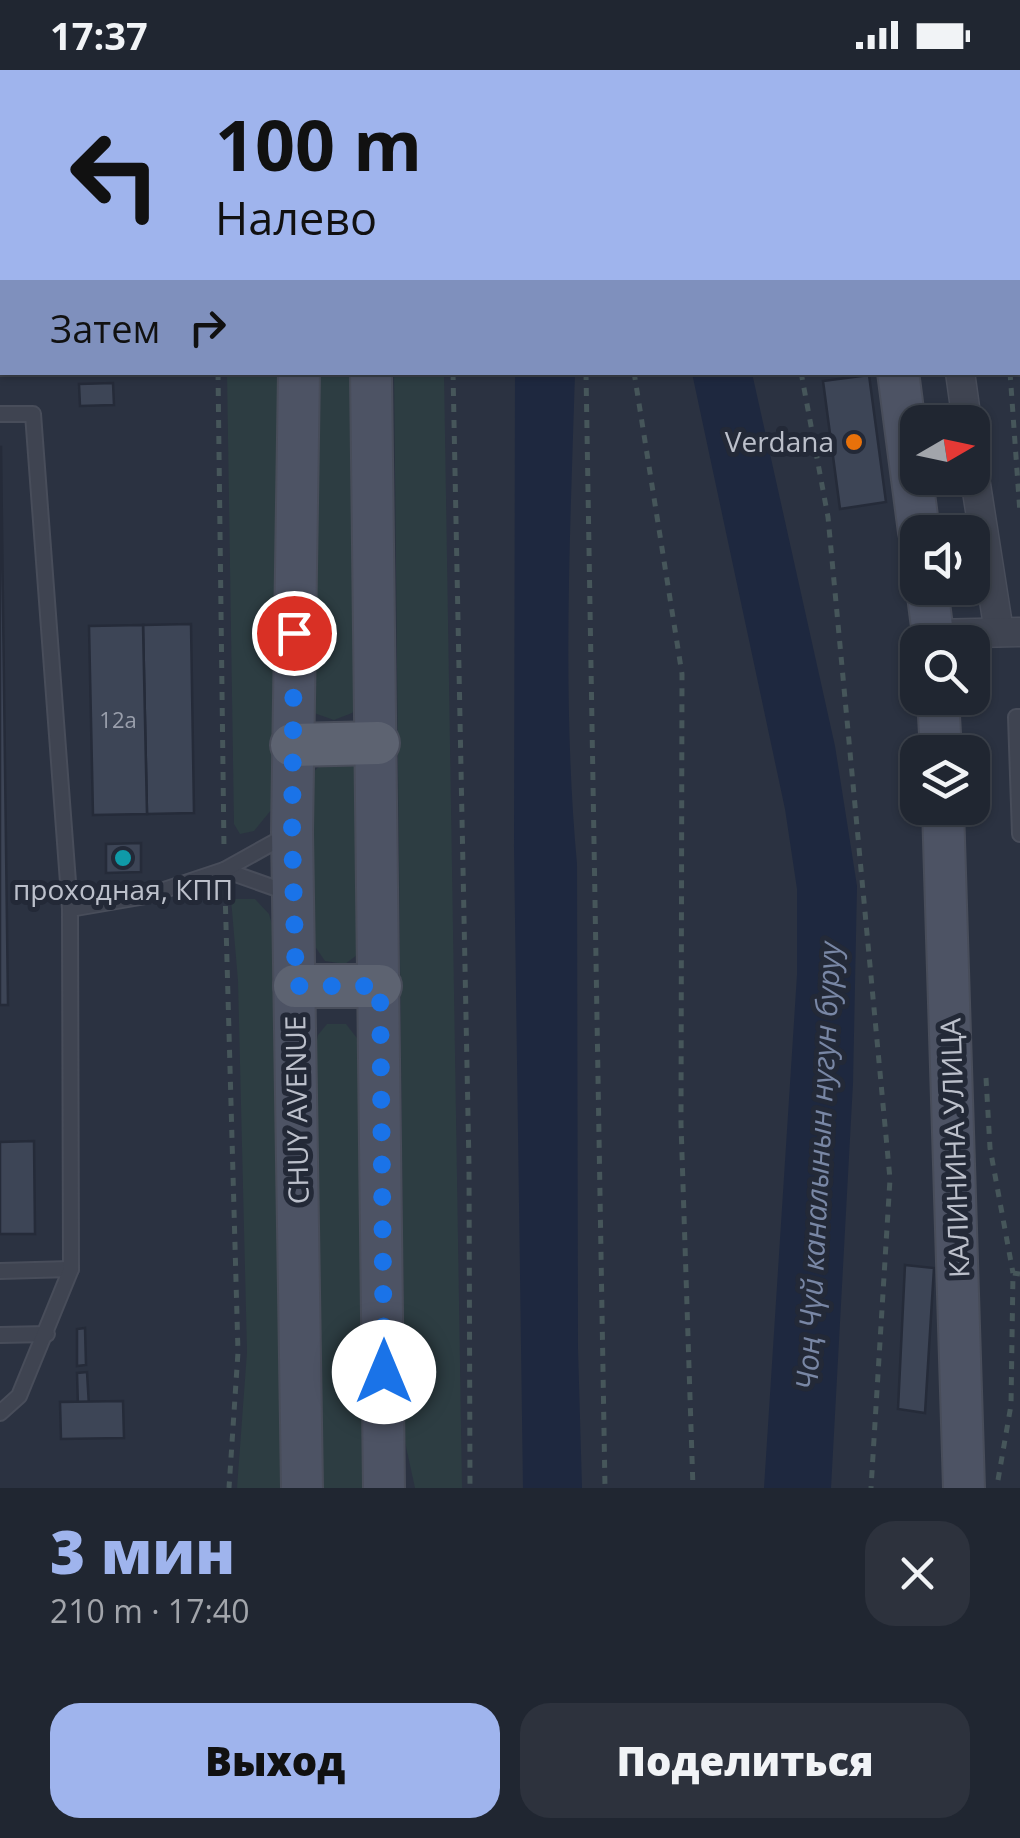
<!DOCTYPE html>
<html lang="ru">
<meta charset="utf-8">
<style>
:root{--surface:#202631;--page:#2d323d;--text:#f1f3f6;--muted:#a2a5ab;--line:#3d434d;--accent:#9fb4ed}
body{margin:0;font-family:"Open Sans",sans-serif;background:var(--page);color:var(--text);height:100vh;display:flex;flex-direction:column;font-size:38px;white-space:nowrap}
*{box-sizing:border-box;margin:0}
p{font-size:32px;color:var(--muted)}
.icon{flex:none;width:55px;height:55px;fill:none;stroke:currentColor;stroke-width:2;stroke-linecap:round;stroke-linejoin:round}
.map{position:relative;height:1418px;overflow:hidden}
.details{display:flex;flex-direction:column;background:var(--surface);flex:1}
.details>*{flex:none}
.top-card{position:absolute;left:0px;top:0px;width:1020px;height:305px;box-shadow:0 2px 8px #0004,0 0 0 2px var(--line);background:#9fb4ed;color:#111;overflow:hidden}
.needle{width:65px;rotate:81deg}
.tools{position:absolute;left:900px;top:335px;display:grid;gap:20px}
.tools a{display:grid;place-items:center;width:90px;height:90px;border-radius:20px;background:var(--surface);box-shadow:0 2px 8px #0004,0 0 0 2px var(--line);font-size:50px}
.pin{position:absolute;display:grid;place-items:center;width:85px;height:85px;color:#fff;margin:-42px;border:5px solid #fff;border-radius:50%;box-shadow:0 2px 10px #0007}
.me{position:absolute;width:110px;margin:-55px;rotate:0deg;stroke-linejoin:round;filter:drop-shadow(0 0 8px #0008)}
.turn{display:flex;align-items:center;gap:35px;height:210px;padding:0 50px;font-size:45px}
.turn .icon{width:130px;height:130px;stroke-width:2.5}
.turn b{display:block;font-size:70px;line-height:85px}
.then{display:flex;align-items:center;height:95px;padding:0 50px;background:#0003;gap:20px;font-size:38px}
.round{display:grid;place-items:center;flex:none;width:105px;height:105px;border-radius:30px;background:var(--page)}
.overview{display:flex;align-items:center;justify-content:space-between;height:170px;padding:0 50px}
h1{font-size:60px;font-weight:800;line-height:75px;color:var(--accent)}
.button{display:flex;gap:20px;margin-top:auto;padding:20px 50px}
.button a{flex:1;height:115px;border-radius:30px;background:var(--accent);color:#111;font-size:40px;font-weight:800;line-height:115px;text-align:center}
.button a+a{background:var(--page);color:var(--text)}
.status{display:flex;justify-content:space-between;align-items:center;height:70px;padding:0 50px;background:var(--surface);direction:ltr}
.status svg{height:28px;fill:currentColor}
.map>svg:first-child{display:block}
.green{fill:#2d3d42}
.water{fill:#1e283f}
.building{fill:#3d4556;stroke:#252b39;stroke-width:2.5}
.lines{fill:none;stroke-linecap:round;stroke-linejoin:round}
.lane-casing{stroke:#484d5a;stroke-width:18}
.street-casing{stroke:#484d5a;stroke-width:31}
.secondary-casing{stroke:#484d5a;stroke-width:44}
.primary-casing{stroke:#484d5a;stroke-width:46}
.path{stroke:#46565a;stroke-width:5;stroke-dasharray:8 8;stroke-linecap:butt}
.lane{stroke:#3f4451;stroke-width:14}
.street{stroke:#3f4451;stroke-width:28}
.secondary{stroke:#4d5364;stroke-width:40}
.primary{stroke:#5d6371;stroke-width:42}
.route{stroke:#1a73e8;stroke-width:18;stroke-dasharray:0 32.4}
.food-dot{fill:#e8710a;stroke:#232937;stroke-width:4}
.culture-dot{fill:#0f9aa8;stroke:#232937;stroke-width:4}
.labels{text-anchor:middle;stroke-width:10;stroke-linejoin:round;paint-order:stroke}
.number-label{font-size:22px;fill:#9a9fac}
.poi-label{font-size:28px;fill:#bcc0cb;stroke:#232937;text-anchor:end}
.street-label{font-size:28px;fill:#bcc0cb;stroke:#232937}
.water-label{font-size:30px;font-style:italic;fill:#7987a5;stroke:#232937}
</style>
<div class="status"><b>17:37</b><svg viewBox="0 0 49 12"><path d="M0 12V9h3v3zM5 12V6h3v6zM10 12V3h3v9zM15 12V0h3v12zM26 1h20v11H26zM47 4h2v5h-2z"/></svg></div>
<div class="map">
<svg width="1020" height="1418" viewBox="0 0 1020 1418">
<rect width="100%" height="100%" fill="#2b3241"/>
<g class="green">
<path d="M227 303H278L276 734 254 761 240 764 234 754Z"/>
<path d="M312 303H358L360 633 352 643 334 650 314 643 310 637Z"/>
<path d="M394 303H444L462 1418H415L405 1372Z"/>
<path d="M325 691H348L358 697 361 882 345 894 325 891 314 875 310 705Z"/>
<path d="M231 829H255L269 844 278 875 287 1418H237L247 1282 238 911Z"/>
<path d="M327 954H346L363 976 367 1418H321L316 974 318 965Z"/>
</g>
<g class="water">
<path d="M515 303H575C570 466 562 631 577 794L578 1279 582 1418H523L514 777Z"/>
<path d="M692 303H752L835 676 857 816 853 1013 831 1418H764L797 905V819L785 739Z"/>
</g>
<g class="building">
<path d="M869 305 886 432 840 439 823 311Z"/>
<path d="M113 313 114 335 80 336 79 314Z"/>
<path d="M1 377 8 935H0V377Z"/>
<path d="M191 554 194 743 147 744 143 555Z"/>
<path d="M143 555 147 744 93 745 89 556Z"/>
<path d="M141 773V802L106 803V774Z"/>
<path d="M34 1071 35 1164H0V1072Z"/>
<path d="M905 1195 934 1198 925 1343 898 1339Z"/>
<path d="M85 1258 86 1295 77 1296V1259Z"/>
<path d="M87 1302 89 1336 78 1337 77 1303Z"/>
<path d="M123 1331 124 1368 61 1369 60 1332Z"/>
</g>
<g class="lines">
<g class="lane-casing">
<g id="lane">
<path d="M0 344H33L70 839"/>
<path d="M1020 647H1016L1020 764"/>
<path d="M224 800 289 823"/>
<path d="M0 1201 71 1199"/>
<path d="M0 1265 47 1264"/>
<path d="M0 1343 19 1326 71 1199 70 839 146 826 224 800 287 765"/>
</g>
</g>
<g class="street-casing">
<g id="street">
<path d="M914 0 915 2"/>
<path d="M960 302 967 352"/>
<path d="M972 389 999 562"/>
<path d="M933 564 1020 562"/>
</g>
</g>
<g class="secondary-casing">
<g id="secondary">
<path d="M365 0V2"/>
<path d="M857 0 858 2"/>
<path d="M304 2V0"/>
<path d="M299 302 292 762 302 1418"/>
<path d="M371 302 384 1418"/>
<path d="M898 302 919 462"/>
<path d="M927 518 934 572"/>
<path d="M938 628 941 682"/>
<path d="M943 738 964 1418"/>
</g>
</g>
<g class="primary-casing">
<g id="primary">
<path d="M292 675 378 673"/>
<path d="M295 916H380"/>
</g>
</g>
<g class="path">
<path d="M210 0V2"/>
<path d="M447 0V2"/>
<path d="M581 0V2"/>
<path d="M586 0V2"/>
<path d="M746 0 747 2"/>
<path d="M990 0V2"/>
<path d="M218 302 224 779"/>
<path d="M453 302 469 1095 470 1418"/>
<path d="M586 302 605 1418"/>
<path d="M634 302 682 604 681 1054 693 1418"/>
<path d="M801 302 828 447 890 1109 871 1418"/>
<path d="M1010 302 1020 443"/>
<path d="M225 820 238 1282 229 1418"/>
<path d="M986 1008 990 1078 1013 1203"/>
<path d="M998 1410 1011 1335 1013 1203 1020 1204"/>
</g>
<use href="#lane" class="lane"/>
<use href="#street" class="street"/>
<use href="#secondary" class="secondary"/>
<use href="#primary" class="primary"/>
</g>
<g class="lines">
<path class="route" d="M294 563 292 762 296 916H380L384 1302"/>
</g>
<circle class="food-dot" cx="854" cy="372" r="10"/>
<circle class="culture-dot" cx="123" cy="788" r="10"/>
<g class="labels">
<g class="number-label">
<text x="118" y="658">12а</text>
</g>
<g class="poi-label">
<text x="834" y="382">Verdana</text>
<text x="123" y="830" text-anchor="middle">проходная, КПП</text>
</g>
<g class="street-label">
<text transform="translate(297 1040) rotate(-91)" y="10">CHUY AVENUE</text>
<text transform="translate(955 1078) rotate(-92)" y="10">КАЛИНИНА УЛИЦА</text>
</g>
<g class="water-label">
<text transform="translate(819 1096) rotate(-87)" y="10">Чоң Чүй каналынын нугун буруу</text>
</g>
</g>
</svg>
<div class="tools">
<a><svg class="needle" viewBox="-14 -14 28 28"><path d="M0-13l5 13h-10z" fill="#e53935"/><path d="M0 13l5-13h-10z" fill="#a2a5ab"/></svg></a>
<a><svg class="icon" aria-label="sound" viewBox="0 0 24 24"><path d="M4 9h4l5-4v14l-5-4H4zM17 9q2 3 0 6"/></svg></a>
<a><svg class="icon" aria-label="search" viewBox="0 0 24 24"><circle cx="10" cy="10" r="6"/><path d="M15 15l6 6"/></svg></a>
<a><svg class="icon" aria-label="layers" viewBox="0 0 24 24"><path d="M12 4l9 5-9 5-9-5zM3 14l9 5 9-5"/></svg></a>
</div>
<div class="pin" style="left:294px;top:563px;background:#d93025"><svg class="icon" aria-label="arrive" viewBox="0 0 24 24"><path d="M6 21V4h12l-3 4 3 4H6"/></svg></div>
<svg class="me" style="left:384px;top:1302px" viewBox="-20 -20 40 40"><circle r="19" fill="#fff"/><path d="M0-13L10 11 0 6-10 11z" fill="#1a73e8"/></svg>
<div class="top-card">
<div class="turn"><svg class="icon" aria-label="left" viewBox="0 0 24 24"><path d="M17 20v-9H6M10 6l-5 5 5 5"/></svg><div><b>100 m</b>Налево</div></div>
<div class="then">Затем<svg class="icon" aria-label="right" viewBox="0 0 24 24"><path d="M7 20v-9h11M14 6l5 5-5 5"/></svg></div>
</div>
</div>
<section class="details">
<div class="overview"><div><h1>3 мин</h1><p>210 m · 17:40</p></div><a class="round"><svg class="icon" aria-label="close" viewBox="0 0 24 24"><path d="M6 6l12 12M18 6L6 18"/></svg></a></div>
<div class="button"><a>Выход</a><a>Поделиться</a></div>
</section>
